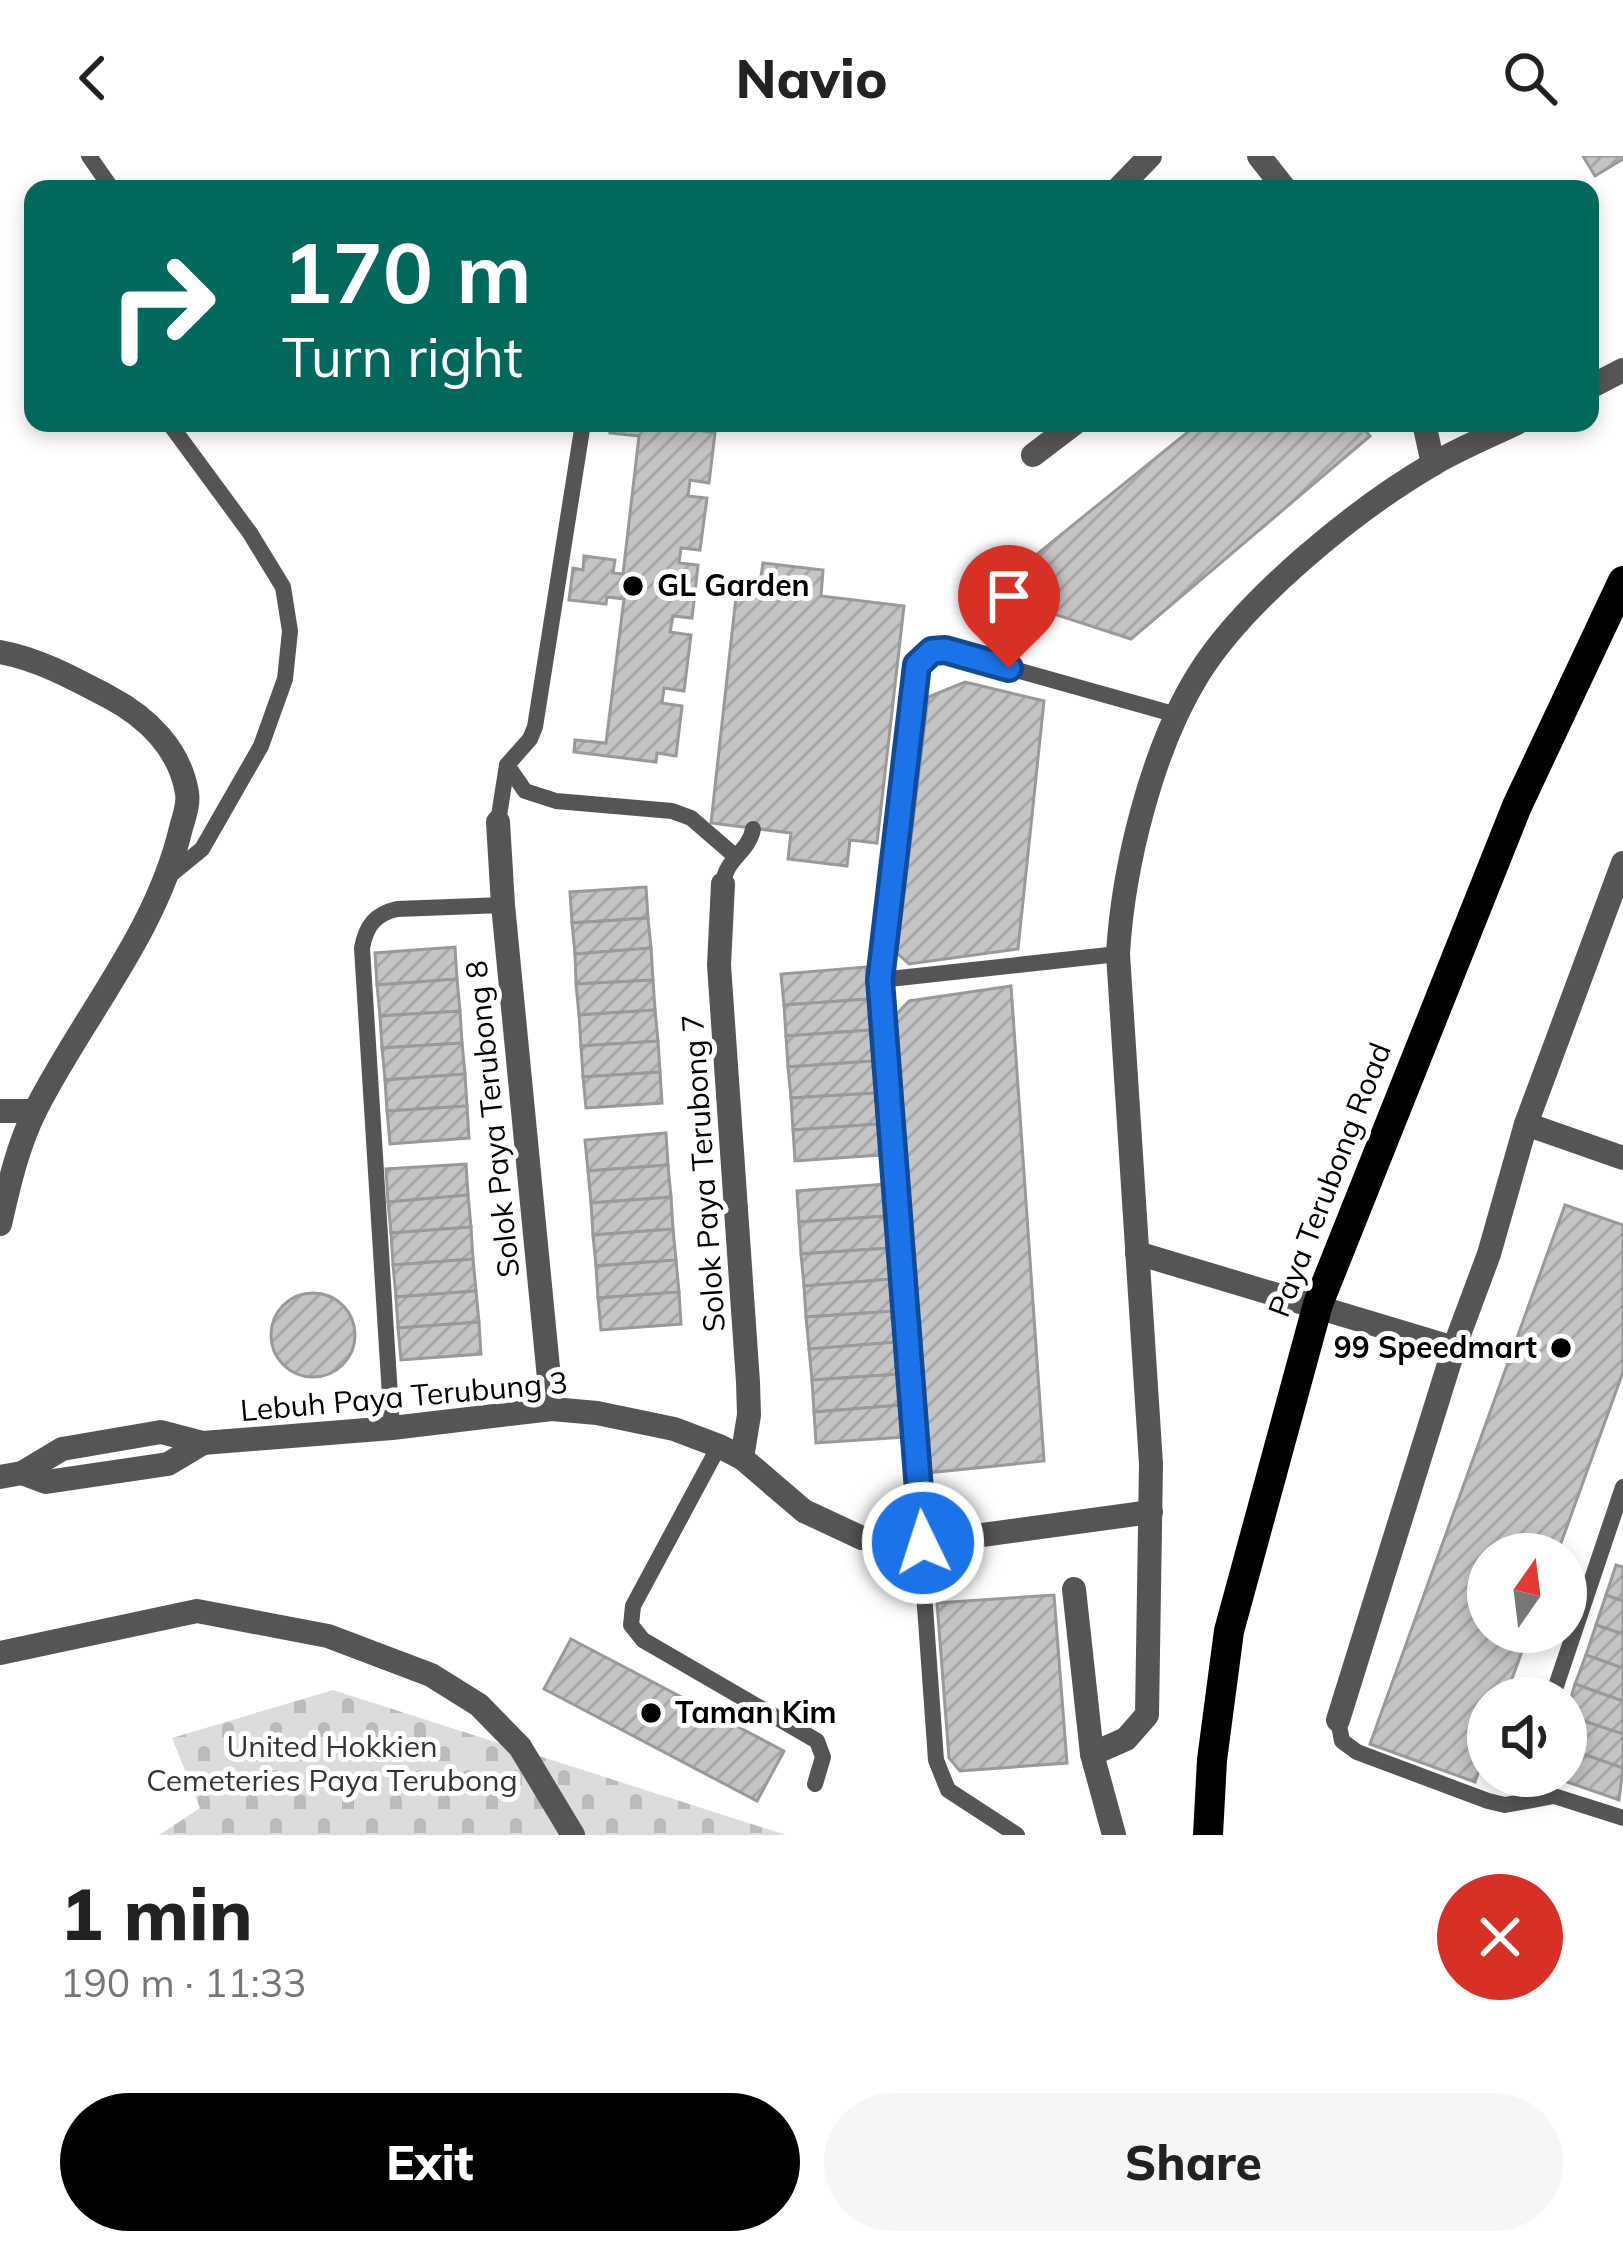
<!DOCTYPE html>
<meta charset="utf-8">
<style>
:root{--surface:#fff;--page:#f6f6f6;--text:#222;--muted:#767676;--accent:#000}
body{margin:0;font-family:Mulish,sans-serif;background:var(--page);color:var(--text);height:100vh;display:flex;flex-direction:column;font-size:45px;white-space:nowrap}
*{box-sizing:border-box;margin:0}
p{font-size:39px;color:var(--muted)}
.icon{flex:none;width:66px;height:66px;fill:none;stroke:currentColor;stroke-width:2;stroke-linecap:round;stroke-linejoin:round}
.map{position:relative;height:1679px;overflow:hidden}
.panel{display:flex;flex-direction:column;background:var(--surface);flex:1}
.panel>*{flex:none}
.banner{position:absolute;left:24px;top:24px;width:1575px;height:252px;border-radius:24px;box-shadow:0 6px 18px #0003;background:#00695c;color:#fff;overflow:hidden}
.needle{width:78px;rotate:14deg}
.controls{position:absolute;left:1467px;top:1377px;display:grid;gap:24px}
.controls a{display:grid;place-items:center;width:120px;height:120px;border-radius:50%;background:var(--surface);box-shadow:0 6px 18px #0003;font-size:60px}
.pin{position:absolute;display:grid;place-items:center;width:102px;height:102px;color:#fff;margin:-123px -51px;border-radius:50% 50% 50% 0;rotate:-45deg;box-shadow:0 0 12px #0007}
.pin .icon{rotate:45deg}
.me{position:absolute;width:132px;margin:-66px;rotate:356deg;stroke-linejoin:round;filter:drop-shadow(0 0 9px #0008)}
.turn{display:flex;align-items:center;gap:42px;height:252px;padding:0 60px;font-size:54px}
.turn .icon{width:156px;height:156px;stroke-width:2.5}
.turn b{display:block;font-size:84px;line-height:102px}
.round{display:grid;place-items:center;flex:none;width:126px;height:126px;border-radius:63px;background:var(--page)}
.head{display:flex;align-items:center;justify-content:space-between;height:204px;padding:0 60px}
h1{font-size:72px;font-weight:800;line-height:90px}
.cta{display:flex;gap:24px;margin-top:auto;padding:24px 60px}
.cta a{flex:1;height:138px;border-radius:72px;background:var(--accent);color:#fff;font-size:48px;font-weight:800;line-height:138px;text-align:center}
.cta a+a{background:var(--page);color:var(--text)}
header{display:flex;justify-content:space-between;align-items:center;height:156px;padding:0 60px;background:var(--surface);font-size:54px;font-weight:800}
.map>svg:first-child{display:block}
.cemetery{fill:url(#cemetery-stones)}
.building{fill:url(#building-hatch);stroke:#999;stroke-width:3}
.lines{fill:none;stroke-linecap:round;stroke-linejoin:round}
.lane{stroke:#555;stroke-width:16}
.street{stroke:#555;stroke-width:24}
.primary{stroke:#000;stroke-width:30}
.route-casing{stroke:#114b97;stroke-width:30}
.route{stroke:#1a73e8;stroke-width:21}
.poi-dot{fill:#000;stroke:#fff;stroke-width:4.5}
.labels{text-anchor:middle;stroke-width:10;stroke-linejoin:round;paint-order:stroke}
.poi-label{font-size:30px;font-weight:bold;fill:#000;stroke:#fff;text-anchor:start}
.street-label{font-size:30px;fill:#000;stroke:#fff}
.park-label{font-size:30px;fill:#333;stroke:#fff}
</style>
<header><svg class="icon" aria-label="back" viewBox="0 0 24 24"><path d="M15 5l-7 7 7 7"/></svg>Navio<svg class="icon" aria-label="search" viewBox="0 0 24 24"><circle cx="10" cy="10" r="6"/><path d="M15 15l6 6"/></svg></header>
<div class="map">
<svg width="1623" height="1679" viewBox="0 0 1623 1679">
<defs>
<pattern id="cemetery-stones" width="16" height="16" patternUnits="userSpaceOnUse" patternTransform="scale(3)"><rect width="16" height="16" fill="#dcdcdc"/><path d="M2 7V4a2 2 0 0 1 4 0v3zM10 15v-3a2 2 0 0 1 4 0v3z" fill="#bbb"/></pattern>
<pattern id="building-hatch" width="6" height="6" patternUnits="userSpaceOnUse" patternTransform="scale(3)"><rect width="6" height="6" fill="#c4c4c4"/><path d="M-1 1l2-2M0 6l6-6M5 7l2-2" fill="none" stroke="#a7a7a7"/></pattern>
</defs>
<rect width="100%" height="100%" fill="#fff"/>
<path class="cemetery" d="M333 1534 786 1679H159L200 1652 172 1582Z"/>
<g class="building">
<path d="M1583 0H1623V3L1595 20Z"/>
<path d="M612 267H691L696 268V274L715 277 709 327 690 324 688 340 707 342 700 394 681 392 679 407 698 409 692 462 673 460 670 476 691 479 684 535 664 532 662 547 682 550 676 600 657 597 656 606 574 596 575 584 606 587 624 443 607 441 606 448 569 444 573 412 583 414 584 400 615 404 613 417 623 418 639 280 610 277Z"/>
<path d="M1199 267H1359L1370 280 1131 483 989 437Z"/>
<path d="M763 407 823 414 821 440 904 450 877 687 850 684 847 710 788 703 791 677 711 667 737 432 759 434Z"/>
<path d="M965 526 1044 545 1018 793 909 808 897 797 928 541Z"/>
<path d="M646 731 648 762 572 767 570 736Z"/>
<path d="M648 762 651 792 575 798 572 767Z"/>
<path d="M455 791 457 823 377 829 375 797Z"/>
<path d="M651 792 653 824 576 828 575 798Z"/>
<path d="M866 811 869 843 784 849 781 818Z"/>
<path d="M457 823 460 855 380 860 377 829Z"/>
<path d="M653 824 655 854 579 859 576 828Z"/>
<path d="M1011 830 1044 1305 926 1317 894 861 909 845Z"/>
<path d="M869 843 871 874 786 880 784 849Z"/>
<path d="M655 854 658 885 581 890 579 859Z"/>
<path d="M460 855 462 887 382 892 380 860Z"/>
<path d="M871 874 873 905 788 911 786 880Z"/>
<path d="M658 885 660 916 583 921 581 890Z"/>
<path d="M462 887 465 918 385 924 382 892Z"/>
<path d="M873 905 876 937 791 942 788 911Z"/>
<path d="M660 916 662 947 586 952 583 921Z"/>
<path d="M465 918 467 950 387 955 385 924Z"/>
<path d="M876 937 878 968 793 974 791 942Z"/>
<path d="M467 950 469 982 390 988 387 955Z"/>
<path d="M878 968 880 999 795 1005 793 974Z"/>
<path d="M666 977 668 1009 588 1015 585 984Z"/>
<path d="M466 1008 468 1039 388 1046 386 1013Z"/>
<path d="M668 1009 671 1041 591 1047 588 1015Z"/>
<path d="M885 1028 887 1060 799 1066 797 1035Z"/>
<path d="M468 1039 471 1071 391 1077 388 1046Z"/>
<path d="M671 1041 673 1073 593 1079 591 1047Z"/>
<path d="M1565 1049 1623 1069V1216L1557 1398H1488V1476H1529L1505 1542H1488V1589L1475 1626 1370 1588Z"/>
<path d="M887 1060 890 1092 801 1098 799 1066Z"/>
<path d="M471 1071 473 1103 393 1109 391 1077Z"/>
<path d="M673 1073 676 1104 596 1110 593 1079Z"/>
<path d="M890 1092 892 1123 804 1130 801 1098Z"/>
<path d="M473 1103 476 1135 396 1141 393 1109Z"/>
<path d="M676 1104 679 1136 598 1142 596 1110Z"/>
<path d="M892 1123 895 1155 806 1161 804 1130Z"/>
<path d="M476 1135 479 1166 398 1172 396 1141Z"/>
<path d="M679 1136 681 1168 601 1174 598 1142Z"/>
<circle cx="313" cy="1179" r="42"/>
<path d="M895 1155 897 1186 809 1193 806 1161Z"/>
<path d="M479 1166 481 1198 401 1204 398 1172Z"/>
<path d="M897 1186 900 1218 812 1224 809 1193Z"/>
<path d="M900 1218 902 1249 814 1256 812 1224Z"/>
<path d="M902 1249 905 1281 816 1287 814 1256Z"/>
<path d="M1616 1409 1623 1411V1445L1606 1439Z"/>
<path d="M1054 1439 1067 1607 960 1615 949 1602 937 1447Z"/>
<path d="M1606 1439 1623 1445V1478L1596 1469Z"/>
<path d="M1596 1469 1623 1478V1512L1586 1499Z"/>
<path d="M571 1483 784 1595 757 1645 544 1533Z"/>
<path d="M1586 1499 1623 1512V1545L1575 1528Z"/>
<path d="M1575 1528 1623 1545V1578L1566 1559Z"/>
<path d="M1566 1559 1623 1578V1612L1566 1592Z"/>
<path d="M1566 1592 1623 1612 1619 1644 1550 1620H1566Z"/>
</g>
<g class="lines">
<g class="lane">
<path d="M89 0 112 33"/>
<path d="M169 267 250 377 283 431 290 475 285 523 261 590 202 693 169 720"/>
<path d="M507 609 525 635 556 645 672 655 691 662 735 700"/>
<path d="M498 666 507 609 530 583 535 571 583 267"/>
<path d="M723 728C725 703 749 696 753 673"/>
<path d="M880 824 1118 798"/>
<path d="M392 1272 362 792C366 770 375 758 397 753L503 749"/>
<path d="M719 1290 633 1450 631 1469 643 1484 817 1585 823 1601 815 1628"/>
<path d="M1552 1542 1623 1331"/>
<path d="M1338 1564 1342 1585 1357 1596 1488 1645 1505 1649 1554 1640 1623 1662"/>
<path d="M1017 1679 948 1634 936 1604 880 824 917 509 932 495 945 494 1177 559"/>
</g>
<g class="street">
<path d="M1259 0 1285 33"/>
<path d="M1118 33 1150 0"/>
<path d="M1590 231 1623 214"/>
<path d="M1424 267 1433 308"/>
<path d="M1033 299 1075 267"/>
<path d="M0 496C39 503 75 523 109 541 147 561 180 593 187 637 189 648 184 661 181 672 156 778 83 860 35 955 17 992 9 1029 0 1068"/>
<path d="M498 666 503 749 552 1253"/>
<path d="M723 728 719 809 748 1226 749 1259 742 1302"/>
<path d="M0 955H35"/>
<path d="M1526 968 1623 1002"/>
<path d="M1137 1097 1454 1192"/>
<path d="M22 1317 46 1326 168 1308 203 1287"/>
<path d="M0 1321 22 1317 62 1293 161 1276 203 1287 392 1272 552 1253 597 1257 674 1273 719 1290 742 1302 804 1355 862 1382 923 1387 1151 1356"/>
<path d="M1074 1433 1092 1598 1114 1679"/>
<path d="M0 1497 197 1455 328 1480 431 1519 479 1549 520 1591 573 1679"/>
<path d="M1338 1564 1454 1192 1489 1098 1526 968 1623 707"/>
<path d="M1092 1598 1126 1583 1147 1559 1151 1308 1118 798C1123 711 1152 593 1198 519 1245 443 1357 352 1435 307 1461 292 1490 280 1517 267"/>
</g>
<path class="primary" d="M1208 1679 1212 1604 1229 1475 1318 1148 1517 650 1623 425"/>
</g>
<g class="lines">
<g class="route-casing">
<path id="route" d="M923 1387 880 824 917 509 932 495 945 494 1009 512"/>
</g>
<use href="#route" class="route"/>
</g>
<g class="poi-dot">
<circle cx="633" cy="430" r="12"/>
<circle cx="1561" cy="1192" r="12"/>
<circle cx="651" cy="1557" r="12"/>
</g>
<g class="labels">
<g class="poi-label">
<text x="657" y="440">GL Garden</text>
<text x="1537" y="1202" text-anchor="end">99 Speedmart</text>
<text x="675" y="1567">Taman Kim</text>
</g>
<g class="street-label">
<text transform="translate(493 963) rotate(-96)" y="10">Solok Paya Terubong 8</text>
<text transform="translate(704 1017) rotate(-94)" y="10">Solok Paya Terubong 7</text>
<text transform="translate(1330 1024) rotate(-69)" y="10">Paya Terubong Road</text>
<text transform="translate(404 1241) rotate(-5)" y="10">Lebuh Paya Terubung 3</text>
</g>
<g class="park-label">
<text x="332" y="1601">United Hokkien<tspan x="332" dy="34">Cemeteries Paya Terubong</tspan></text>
</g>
</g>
</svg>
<div class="controls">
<a><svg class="needle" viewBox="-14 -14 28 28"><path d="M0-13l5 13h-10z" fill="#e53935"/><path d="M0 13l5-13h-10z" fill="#767676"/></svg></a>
<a><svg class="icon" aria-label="sound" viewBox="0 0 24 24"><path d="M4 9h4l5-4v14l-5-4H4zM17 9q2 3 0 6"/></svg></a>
</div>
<div class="pin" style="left:1009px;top:512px;background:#d93025"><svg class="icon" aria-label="arrive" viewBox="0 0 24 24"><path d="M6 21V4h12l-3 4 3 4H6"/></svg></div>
<svg class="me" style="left:923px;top:1387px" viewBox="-20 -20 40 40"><circle r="17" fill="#1a73e8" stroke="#fff" stroke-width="3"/><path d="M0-11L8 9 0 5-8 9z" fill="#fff"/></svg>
<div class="banner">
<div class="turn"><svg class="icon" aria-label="right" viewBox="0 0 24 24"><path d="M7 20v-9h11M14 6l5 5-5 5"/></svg><div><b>170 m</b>Turn right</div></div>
</div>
</div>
<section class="panel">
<div class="head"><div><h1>1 min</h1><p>190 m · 11:33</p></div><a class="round" style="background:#d93025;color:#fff"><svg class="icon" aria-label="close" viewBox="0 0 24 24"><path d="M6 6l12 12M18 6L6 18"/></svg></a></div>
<div class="cta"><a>Exit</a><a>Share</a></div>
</section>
